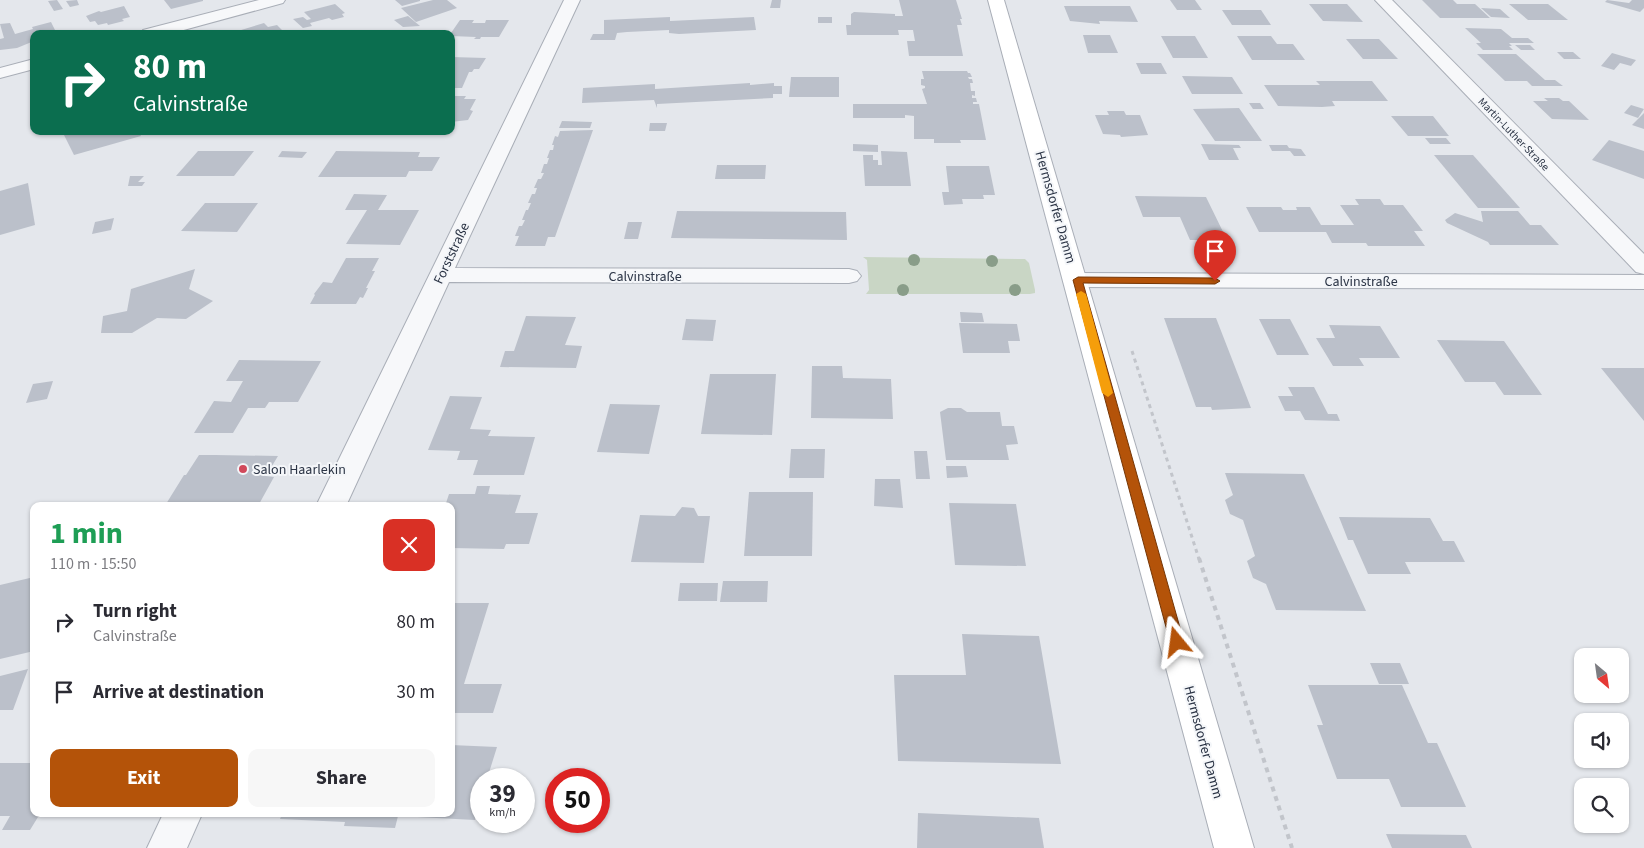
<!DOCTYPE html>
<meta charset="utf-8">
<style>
:root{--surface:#fff;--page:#f7f7f7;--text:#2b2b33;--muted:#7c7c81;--accent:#b45309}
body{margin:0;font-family:"Source Sans 3",sans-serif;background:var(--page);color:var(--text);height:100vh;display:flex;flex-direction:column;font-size:19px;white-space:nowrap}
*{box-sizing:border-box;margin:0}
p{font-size:16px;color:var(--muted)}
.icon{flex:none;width:28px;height:28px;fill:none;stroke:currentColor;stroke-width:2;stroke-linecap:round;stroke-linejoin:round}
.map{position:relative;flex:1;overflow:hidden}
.sheet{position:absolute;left:30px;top:502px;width:425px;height:315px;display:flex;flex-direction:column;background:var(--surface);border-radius:10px;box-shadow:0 1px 4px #0004}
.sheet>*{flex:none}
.top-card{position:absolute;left:30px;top:30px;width:425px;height:105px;border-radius:10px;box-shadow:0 1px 4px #0004;background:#0b6e4f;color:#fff;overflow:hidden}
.needle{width:32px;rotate:151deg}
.tools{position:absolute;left:1574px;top:648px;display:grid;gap:10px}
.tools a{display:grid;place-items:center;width:55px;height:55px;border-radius:10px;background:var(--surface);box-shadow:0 1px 4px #0004;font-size:25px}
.speed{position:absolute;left:470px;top:768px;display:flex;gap:10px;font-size:25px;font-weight:700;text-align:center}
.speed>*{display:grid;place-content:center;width:65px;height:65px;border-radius:50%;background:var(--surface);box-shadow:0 1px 4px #0004;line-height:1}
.speed small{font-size:12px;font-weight:400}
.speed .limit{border:8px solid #d22;background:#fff;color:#111}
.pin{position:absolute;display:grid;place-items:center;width:42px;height:42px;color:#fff;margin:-51px -21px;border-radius:50% 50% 50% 0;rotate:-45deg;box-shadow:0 0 5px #0007}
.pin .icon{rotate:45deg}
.me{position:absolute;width:55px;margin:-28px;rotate:344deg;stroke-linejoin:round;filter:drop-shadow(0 0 4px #0008)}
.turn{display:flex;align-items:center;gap:18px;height:105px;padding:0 20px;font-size:22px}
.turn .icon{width:65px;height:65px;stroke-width:2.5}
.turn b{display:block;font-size:35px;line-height:42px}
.round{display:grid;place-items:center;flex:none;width:52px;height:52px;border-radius:10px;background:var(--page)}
.summary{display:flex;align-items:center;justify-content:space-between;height:85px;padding:0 20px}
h1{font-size:30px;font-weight:700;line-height:38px;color:#1e9e55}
.action{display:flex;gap:10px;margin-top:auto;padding:10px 20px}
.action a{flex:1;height:58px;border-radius:10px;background:var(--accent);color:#fff;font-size:20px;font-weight:700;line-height:58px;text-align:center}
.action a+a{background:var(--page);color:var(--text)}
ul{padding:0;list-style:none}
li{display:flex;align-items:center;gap:15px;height:70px;padding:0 20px}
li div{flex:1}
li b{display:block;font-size:19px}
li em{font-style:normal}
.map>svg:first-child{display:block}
.green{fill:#c9d6c5}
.building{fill:#bbc0ca}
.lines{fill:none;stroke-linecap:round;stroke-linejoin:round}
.minor-casing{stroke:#a9aeb7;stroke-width:2}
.secondary-casing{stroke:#a9aeb7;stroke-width:2}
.path-far1{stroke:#c2c5cb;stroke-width:3;stroke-dasharray:4 4;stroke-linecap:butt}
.path{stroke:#c2c5cb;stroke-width:4;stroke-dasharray:5 5;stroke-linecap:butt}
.minor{fill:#f7f8fa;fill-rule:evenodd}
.secondary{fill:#fff;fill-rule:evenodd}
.tree{fill:#899d89}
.route{fill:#b45309;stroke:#753606}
.slow{fill:#f59e0b}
.poi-dot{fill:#d1495b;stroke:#f4f6f9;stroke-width:2}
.labels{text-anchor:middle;stroke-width:4;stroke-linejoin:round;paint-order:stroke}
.far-street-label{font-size:11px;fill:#2b3445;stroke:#f4f6f9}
.street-label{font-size:14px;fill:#2b3445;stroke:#f4f6f9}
.poi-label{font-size:14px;fill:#2b3445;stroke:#f4f6f9;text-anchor:start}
</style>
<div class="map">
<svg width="1644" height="848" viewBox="0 0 1644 848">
<rect width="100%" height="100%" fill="#e4e7ec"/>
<path class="green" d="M863 257 1025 259 1029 263 1035 290V293L1030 294H866L869 290 867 260Z"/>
<g class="building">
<path d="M57 0 63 9 54 11 48 1Z"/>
<path d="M77 0 79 5 70 7 66 1Z"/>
<path d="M164 0H203V1L171 9Z"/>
<path d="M395 0H420V1L402 6Z"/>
<path d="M433 0H447L457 8 416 22 401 8Z"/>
<path d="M772 0H781L780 8H770Z"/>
<path d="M899 0H956L962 19H960L962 25H957L963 56H909L907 41H915L913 30H898L899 35H847L846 25H851V14L854 12 895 14V16H903Z"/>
<path d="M1170 0H1195L1202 10H1177Z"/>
<path d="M1422 0H1453L1457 4H1475L1490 18H1440Z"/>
<path d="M1607 0 1629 3 1632 0H1644V8L1640 12 1605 2Z"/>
<path d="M335 4 345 13 342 14 344 17 332 20 329 18 310 23 312 26 303 28 293 19 303 17 307 20 311 19 304 12Z"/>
<path d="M1309 4H1347L1363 22 1323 21Z"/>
<path d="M1509 4H1548L1568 20H1528Z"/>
<path d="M124 6 130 17 122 19 124 21 108 25 107 23 98 25 95 21 90 22 86 16 99 11 101 12Z"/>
<path d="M1064 6H1130L1138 22 1099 21 1100 24 1070 21Z"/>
<path d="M1481 8 1500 9 1510 18 1491 17Z"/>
<path d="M1222 10H1261L1271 25H1232Z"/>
<path d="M408 16 420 26 403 27 394 20Z"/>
<path d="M670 17V21L754 17 756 30 679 34 669 33V30L627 32 617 33 615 40H590L593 34H604V20Z"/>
<rect x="818" y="17" width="14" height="6"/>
<path d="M460 20H474L472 23H485L486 20H509L499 37H481L480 39H474L476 37 451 36V33Z"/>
<path d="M51 22 57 34H34V41L17 48 0 50V39L4 38 0 24 10 23 15 34 33 29 32 27Z"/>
<path d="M264 23 268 27 277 25 282 30 273 32 275 34H228Z"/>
<path d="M1465 28 1501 29 1512 38H1528L1534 43H1509L1512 46H1509L1513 50H1483L1476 43H1481Z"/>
<path d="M1083 35H1110L1118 53H1088Z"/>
<path d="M1161 36H1195L1208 58H1173Z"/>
<path d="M1237 36H1271L1277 44H1293L1305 60H1252Z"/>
<path d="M1346 39H1379L1398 59H1363Z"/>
<path d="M1515 45H1530L1535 50H1521Z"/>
<path d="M1557 52H1573L1581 59H1564Z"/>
<path d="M1612 53 1636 60 1631 66 1620 63 1614 70 1601 66Z"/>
<path d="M1477 54H1516L1545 80H1555L1563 86H1532L1527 81H1505Z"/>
<path d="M451 57 486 58 479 69H474L472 72H469L462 88H451Z"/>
<path d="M1136 63H1161L1167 74H1141Z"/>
<path d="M922 71H967L968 73H970L972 77H968L969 79H972L973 83H970L971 91H975V96L972 95V98H976L977 102H973V104H979L986 140H960L961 143H934V139H914V116L905 115V118H853V104H927L922 89 925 88V86L921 85V79H924Z"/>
<path d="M1182 76 1232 77 1243 94H1192Z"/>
<path d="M791 77H839V97H789Z"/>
<path d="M1316 81H1372L1388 101H1332L1335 106 1322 107 1278 106 1264 85H1320Z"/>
<path d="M750 83V85L774 83V86H782V94H773V98L657 104V108L654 100 582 103 583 88 655 84V89Z"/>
<path d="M451 96H466L464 99H476L470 110 473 111 468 120 451 122Z"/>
<path d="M1544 98H1559L1563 101H1569L1589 120 1552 119 1533 101H1548Z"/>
<path d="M1249 103H1260L1264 109H1253Z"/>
<path d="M1631 105 1644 109 1638 118 1624 113Z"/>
<path d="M1239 108 1262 141H1215L1193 109Z"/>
<path d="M1107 111H1124L1126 115H1140L1148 135 1121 137 1120 135 1103 134 1095 115H1109Z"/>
<path d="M1644 113V129L1632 125Z"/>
<path d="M1391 116H1433L1449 136H1408Z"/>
<path d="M562 121 592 122 590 128H559Z"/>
<path d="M650 123H667L665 131H649Z"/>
<path d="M593 130 555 237H548L545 246H515L519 236H515L519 226H522L525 220H522L526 210H528L531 203H528L532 194H535L537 188H534L538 179H541L544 173H541L544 164H547L549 158H547L550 150H553L554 145H552L555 136 558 137 560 131Z"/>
<path d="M62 131H138L141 136 74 155Z"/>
<path d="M1425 138H1446L1451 144H1430Z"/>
<path d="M1609 140 1644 151V179L1592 160Z"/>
<path d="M853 144 878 145V152L853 151Z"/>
<path d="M1201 144 1239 145 1241 148H1233L1239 160H1209Z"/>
<path d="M1269 145H1287L1289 148 1301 149 1306 156H1294L1290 151H1272Z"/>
<path d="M198 151H254L234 176H176Z"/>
<path d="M282 151 307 152 302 158 278 157Z"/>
<path d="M336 151 420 152 418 157H440L432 171H409L406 177H318Z"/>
<path d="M881 151 907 152 911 186H865L863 155H873V160H878V165H882Z"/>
<path d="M1434 155H1473L1520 208H1478Z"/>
<path d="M717 165H766L765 179H715Z"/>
<path d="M946 166H989L995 195H983L984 199H962L963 204 944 205 942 192H949Z"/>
<path d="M130 176H144L138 182H145L142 186H128Z"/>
<path d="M28 183 35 225 0 235V191Z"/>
<path d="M354 194 387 195 378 210H419L400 245 346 244 367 210H345Z"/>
<path d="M1135 196 1206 197 1227 240H1190L1180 217H1143Z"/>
<path d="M1355 199H1380L1384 205H1403L1423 231H1414L1425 246H1368L1366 243H1332L1326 232H1259L1246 207H1281L1283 210H1297L1296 207H1310L1321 225H1354L1340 205H1359Z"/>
<path d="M205 203H258L237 232 181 231Z"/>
<path d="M677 211 846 212 847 240 671 238Z"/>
<path d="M1481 211H1518L1530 225H1541L1559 245H1490L1488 242 1447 223 1445 220 1455 213 1483 222Z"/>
<path d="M114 218 111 230 92 234 95 222Z"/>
<path d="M628 222H642L638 239H624Z"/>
<path d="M346 258H379L372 271H375L366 288H368L363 298 360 297 356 304H310L315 295 314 294 323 282 332 283Z"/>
<path d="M195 269 189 289 213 301 186 319 157 318 132 333H101L103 316 127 311 131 289Z"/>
<path d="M960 312 982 313 984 322H961Z"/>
<path d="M526 316 576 317 565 345 582 346 576 368 500 367 505 351H514Z"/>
<path d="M1164 318H1216L1251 408 1212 410 1211 407H1196Z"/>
<path d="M686 319 716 320 713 341 682 340Z"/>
<path d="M1259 319H1290L1309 355H1277Z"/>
<path d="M959 323 1017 324 1020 341H1008L1010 353H963Z"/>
<path d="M1329 325 1380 326 1400 358H1359L1364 366H1333L1316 338H1335Z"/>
<path d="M1437 340 1504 341 1542 395H1504L1495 382H1465Z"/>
<path d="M239 360 321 361 298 402H269L265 408H248L233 433H194L214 401 231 402 243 381H226Z"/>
<path d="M812 366H842L843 378 891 379 893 419 811 418Z"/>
<path d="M1601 368H1644V421Z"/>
<path d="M710 374H776L772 435 701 434Z"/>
<path d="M53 381 47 399 26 403 33 384Z"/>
<path d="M1288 387H1314L1328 414H1337L1340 421 1305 420 1300 411H1285L1278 396H1293Z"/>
<path d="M450 396 482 397 470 429 491 430 488 436 535 437 524 475H473L478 460H457L460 451 428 450Z"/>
<path d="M610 404 660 405 649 454 597 452Z"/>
<path d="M948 408H961L967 412H1000L1002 426H1014L1018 444 1006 445 1009 460H946L940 412Z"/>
<path d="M791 449H825L824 478H789Z"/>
<path d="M914 451H927L930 479H916Z"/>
<path d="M199 455H215L278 456 266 476 274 477 258 506H167L166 504 184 475H186Z"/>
<path d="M946 466H966L968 477 947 478Z"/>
<path d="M1225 473 1304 474 1366 611 1276 610 1266 584 1253 578 1247 561 1255 556 1243 520 1230 514 1225 500 1233 495Z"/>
<path d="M875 479H900L903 508 874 506Z"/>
<path d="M477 486H490L488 494 521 495 515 513H538L529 544H506L504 549 451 548V506H445L449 494H475Z"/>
<path d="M749 492H813L812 556H744Z"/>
<path d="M949 503 1016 504 1026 566 955 565Z"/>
<path d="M682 507 694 508 698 516H710L704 563 631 562 640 515 675 516Z"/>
<path d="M1339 517 1430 518 1443 541H1454L1465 562H1405L1411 574H1368L1353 540H1348Z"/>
<path d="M34 577V651L0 659V585Z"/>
<path d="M723 581H768L767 602H720Z"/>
<path d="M680 583H718L717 601H678Z"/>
<path d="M451 603H489L464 684H502L493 713H451Z"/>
<path d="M962 634 1039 636 1061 764 898 761 894 675H966Z"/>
<path d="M1370 663H1400L1409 684H1379Z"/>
<path d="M28 669 13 710H0V676Z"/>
<path d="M1308 685H1402L1428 743H1437L1466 807H1401L1389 779H1337L1317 725H1323Z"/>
<path d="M451 745 497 747 487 779H481V800L475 820 398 816 395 828 344 826 345 822 280 819 282 814H451Z"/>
<path d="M0 763H34V814H70L69 817H38L30 830H2L10 816H0Z"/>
<path d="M918 813 1039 818 1044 848H917Z"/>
<path d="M1386 834 1466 835 1472 848H1392Z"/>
</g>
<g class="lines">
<g class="minor-casing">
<g id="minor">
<path d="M259 0H285L283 3 169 34H141L143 30Z"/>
<path d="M564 0H580L455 268 849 269 857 271 861 276 857 281 849 283 449 282 346 506H316Z"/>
<path d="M1375 0H1392L1644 254V274L1636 272Z"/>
<path d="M34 59V69L0 78V68Z"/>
<path d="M1078 273 1644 275V289L1078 287 1070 285 1066 280 1070 275Z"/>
<path d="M163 814H202L187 848H147Z"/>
</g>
</g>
<g class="secondary-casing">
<path id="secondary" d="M988 0H1004L1254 848H1214Z"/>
</g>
<path class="path-far1" d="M1132 351 1199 559"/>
<path class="path" d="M1199 558 1292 848"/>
<use href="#minor" class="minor"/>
<use href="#secondary" class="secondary"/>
</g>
<g class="tree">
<circle cx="914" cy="260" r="6"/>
<circle cx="992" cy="261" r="6"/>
<circle cx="903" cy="290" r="6"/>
<circle cx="1015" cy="290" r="6"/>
</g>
<path class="route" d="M1078 277 1215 278 1220 281 1215 284 1083 283 1184 642 1182 646 1177 648 1172 646 1170 642 1073 280Z"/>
<path class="slow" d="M1081 291 1086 294 1113 393 1108 397 1102 393 1076 294Z"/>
<circle class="poi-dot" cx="243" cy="469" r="5"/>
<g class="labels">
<g class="far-street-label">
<text transform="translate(1514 134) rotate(46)" y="4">Martin-Luther-Straße</text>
</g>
<g class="street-label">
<text transform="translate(1056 207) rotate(74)" y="5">Hermsdorfer Damm</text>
<text transform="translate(451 253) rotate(-65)" y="5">Forststraße</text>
<text x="645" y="281">Calvinstraße</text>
<text x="1361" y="286">Calvinstraße</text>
<text transform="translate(1204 742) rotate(75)" y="5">Hermsdorfer Damm</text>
</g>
<g class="poi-label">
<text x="253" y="474">Salon Haarlekin</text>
</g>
</g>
</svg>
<div class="tools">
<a><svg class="needle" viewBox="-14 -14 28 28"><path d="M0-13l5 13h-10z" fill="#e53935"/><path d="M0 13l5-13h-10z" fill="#7c7c81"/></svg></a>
<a><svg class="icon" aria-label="sound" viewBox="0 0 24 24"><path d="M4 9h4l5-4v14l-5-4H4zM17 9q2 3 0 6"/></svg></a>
<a><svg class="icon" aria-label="search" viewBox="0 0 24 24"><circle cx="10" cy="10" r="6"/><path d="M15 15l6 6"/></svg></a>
</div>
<div class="speed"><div>39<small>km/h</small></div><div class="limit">50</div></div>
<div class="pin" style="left:1215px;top:281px;background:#d93025"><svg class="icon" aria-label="arrive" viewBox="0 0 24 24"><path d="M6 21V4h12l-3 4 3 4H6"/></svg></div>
<svg class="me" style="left:1177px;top:642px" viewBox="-20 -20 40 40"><path d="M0-17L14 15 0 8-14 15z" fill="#b45309" stroke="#fff" stroke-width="4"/></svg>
<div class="top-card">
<div class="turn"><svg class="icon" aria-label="right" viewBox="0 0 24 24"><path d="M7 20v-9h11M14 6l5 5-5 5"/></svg><div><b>80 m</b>Calvinstraße</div></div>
</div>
<section class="sheet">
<div class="summary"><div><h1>1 min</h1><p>110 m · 15:50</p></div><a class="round" style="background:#d93025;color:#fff"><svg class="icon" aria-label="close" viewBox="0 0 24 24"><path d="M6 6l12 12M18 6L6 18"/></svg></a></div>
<ul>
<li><svg class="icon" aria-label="right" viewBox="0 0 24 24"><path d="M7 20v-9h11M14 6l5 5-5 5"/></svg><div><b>Turn right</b><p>Calvinstraße</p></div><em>80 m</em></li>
<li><svg class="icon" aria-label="arrive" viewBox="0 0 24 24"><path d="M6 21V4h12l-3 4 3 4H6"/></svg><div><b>Arrive at destination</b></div><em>30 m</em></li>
</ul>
<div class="action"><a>Exit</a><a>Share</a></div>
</section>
</div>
